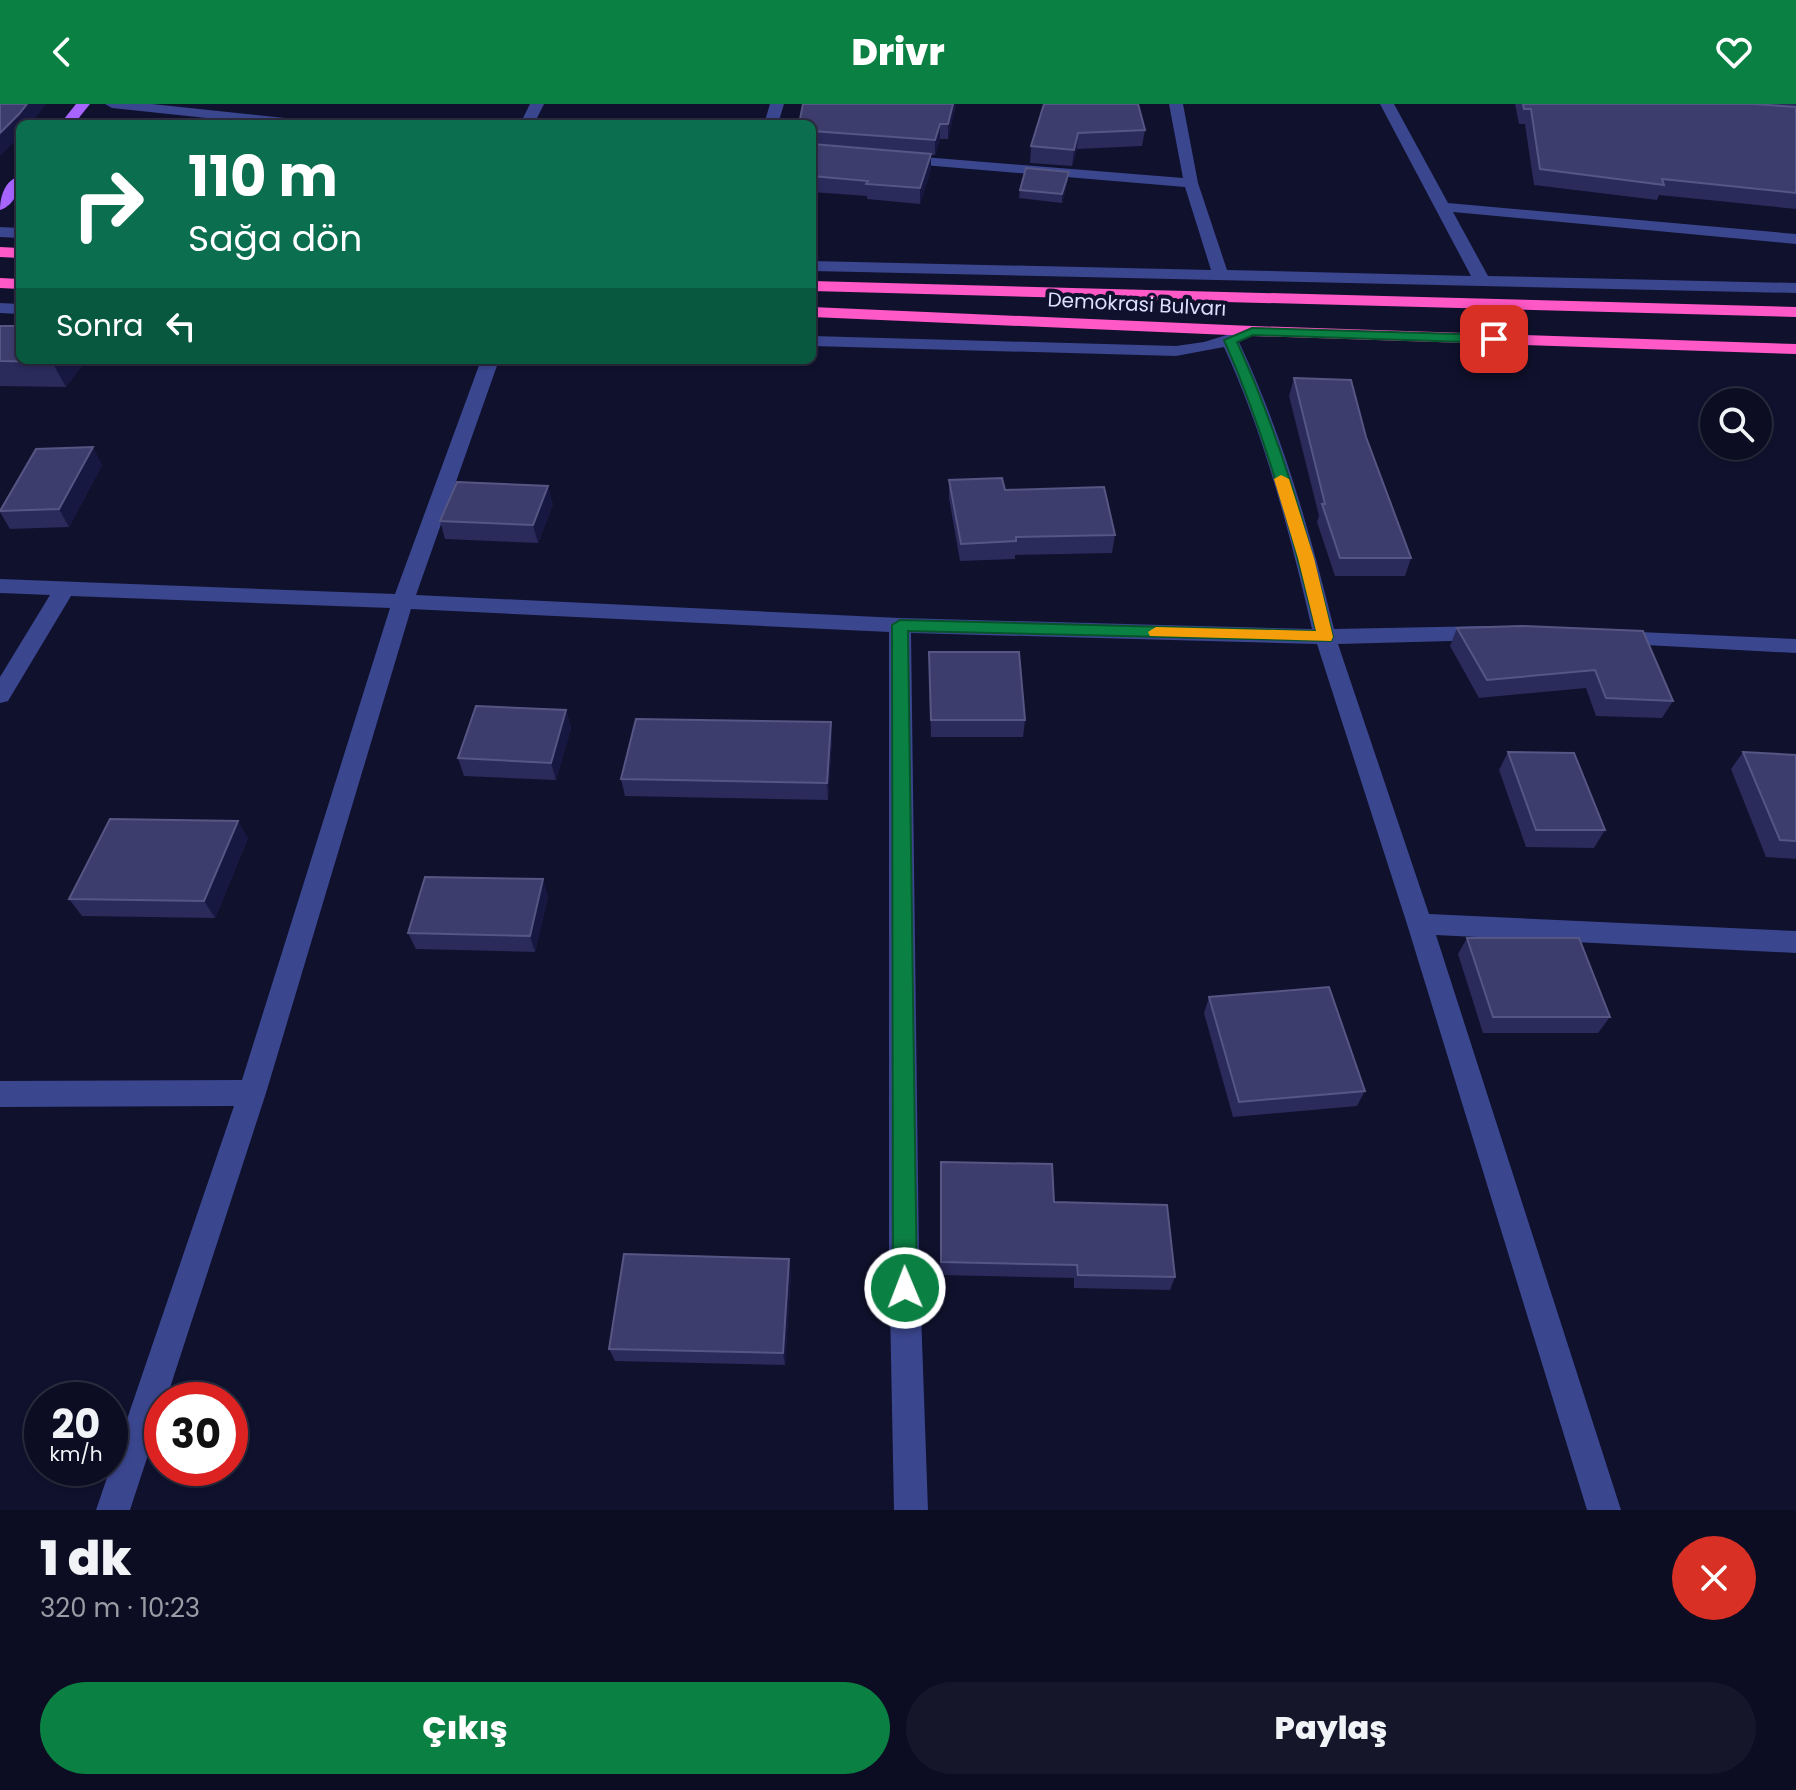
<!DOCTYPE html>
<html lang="tr">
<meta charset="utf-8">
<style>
:root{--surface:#0c0d22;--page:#15162a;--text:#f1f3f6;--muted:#9a9ca5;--line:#2c2d40;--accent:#0b8043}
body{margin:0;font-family:Poppins,sans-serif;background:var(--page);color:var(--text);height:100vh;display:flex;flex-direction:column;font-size:30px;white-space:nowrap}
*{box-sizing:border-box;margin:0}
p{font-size:26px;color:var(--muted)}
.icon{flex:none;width:44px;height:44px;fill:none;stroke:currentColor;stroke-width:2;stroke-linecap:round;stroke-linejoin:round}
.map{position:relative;height:1406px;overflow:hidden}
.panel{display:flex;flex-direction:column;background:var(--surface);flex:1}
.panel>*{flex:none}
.hud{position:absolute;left:16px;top:16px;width:800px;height:244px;border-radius:12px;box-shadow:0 2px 6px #0004,0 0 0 2px var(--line);background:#0b6e4f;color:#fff;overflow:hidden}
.fabs{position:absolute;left:1700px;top:284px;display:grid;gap:16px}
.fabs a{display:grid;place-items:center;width:72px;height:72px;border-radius:50%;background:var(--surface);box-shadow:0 2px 6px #0004,0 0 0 2px var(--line);font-size:40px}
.speed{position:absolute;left:24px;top:1278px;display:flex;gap:16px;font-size:40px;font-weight:700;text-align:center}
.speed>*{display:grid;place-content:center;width:104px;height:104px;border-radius:50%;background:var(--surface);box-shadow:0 2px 6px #0004,0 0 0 2px var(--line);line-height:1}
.speed small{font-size:20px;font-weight:400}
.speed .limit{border:12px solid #d22;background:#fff;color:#111}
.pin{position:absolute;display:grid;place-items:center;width:68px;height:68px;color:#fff;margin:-34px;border-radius:16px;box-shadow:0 4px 12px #0006}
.me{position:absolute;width:88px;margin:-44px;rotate:359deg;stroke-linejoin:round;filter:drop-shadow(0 0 6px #0008)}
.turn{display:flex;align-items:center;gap:28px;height:168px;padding:0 40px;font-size:36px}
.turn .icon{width:104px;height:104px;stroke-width:2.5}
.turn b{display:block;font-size:56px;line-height:68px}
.then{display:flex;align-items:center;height:76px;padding:0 40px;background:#0003;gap:16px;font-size:30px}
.round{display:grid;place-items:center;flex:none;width:84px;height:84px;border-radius:42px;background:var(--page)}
.summary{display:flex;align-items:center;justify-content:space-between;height:136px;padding:0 40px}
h1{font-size:48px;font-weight:800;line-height:60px}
.primary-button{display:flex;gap:16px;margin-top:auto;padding:16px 40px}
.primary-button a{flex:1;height:92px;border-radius:48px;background:var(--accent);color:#fff;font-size:32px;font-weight:800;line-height:92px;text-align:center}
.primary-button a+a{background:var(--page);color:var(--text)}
header{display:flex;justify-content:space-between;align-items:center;height:104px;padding:0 40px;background:var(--accent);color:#fff;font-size:36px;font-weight:800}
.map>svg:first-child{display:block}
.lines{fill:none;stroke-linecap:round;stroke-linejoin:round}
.minor{fill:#3a468e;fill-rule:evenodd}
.major{fill:#a864ff;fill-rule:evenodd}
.highway{fill:#ff58c7;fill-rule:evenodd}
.wall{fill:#2a2a5b}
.shaded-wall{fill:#171841}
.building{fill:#3d3d6d;stroke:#565684;stroke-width:2}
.route{fill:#0b8043;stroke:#07532c;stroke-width:2}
.slow{fill:#f59e0b}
.labels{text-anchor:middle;stroke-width:8;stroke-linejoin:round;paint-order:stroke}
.far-street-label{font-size:20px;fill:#dddfff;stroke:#10112d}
</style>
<header><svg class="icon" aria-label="back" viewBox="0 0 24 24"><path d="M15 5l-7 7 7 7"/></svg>Drivr<svg class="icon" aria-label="heart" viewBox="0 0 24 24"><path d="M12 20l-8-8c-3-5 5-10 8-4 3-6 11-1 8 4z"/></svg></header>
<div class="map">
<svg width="1796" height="1406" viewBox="0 0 1796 1406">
<rect width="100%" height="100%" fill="#10112d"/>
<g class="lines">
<g class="minor">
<path d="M105 0H152L304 16 311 20H264L112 4Z"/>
<path d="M530 0H544L534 20H520Z"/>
<path d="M770 0H784L778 20H764Z"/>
<path d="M1169 0H1183L1198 79 1227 166 1471 172 1380 0H1394L1448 99 1796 130V140L1453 108 1488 172 1796 179V189L812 167V157L1211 166 1185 83 899 59 892 55 899 51 1183 74Z"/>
<path d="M0 123 20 124V134L0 133Z"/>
<path d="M0 199 20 200V210L0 209Z"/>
<path d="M1243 226 1252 231 1239 238C1282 329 1310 428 1334 525L1488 522 1496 524 1499 529 1496 534 1488 536 1338 540 1429 810 1796 827V849L1436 831 1621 1406H1587L1407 820 1317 540 911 529 919 1152 928 1406H894L889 1152V528L411 505 266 989 166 1296H162V1308L130 1406H96L234 1002 0 1003V977L242 976 390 504 71 492 8 597 0 599V573L50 491 0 489V475L395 490 481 256H499L416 491 900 514 1312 525C1290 430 1265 332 1224 243L1176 252 812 242V232L1176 242 1204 238Z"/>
<path d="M1617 527 1796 535V549L1609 539 1606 534 1609 529Z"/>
</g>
<g class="major">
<path d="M76 0H90L74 20H60Z"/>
<path d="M20 72C20 85 15 101 0 106 0 92 5 76 20 72Z"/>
</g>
<g class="highway">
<path d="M0 143 20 144V154L0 153Z"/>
<path d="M0 174 20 175V185L0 184Z"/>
<path d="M812 177 1796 203V213L812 187Z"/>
<path d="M812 203 1252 222 1796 240V250L1252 232 812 213Z"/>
</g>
</g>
<g class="wall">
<path d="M803 0H956L948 35H940L935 51H931V65L920 100 867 95V92L812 88V20Z"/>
<path d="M1044 0 1145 26 1142 42 1077 45 1072 62 1030 59 1031 42Z"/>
<path d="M1515 0H1796V105L1659 91 1657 96 1534 81 1525 20H1519Z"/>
<path d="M1068 76 1062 99 1019 94 1020 86Z"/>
<path d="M0 222 86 256 66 283 0 282Z"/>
<path d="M1294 274 1366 333 1411 454 1405 472H1335L1317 418 1319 412 1289 292Z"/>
<path d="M102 361 69 423 10 425 0 408V406Z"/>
<path d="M949 376 1005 386 1115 431 1112 449 1015 451V455L960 457 949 394Z"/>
<path d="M553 400 538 439 445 435 440 417Z"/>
<path d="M1522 522 1673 597 1662 614 1596 612 1586 584 1479 594 1450 542 1457 524Z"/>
<path d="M929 548 1025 616 1023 633H931Z"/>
<path d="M566 606 571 624 556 676 464 672 458 654Z"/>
<path d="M832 635 828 696 625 692 621 675Z"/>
<path d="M1508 648 1605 726 1594 744 1526 743 1499 666Z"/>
<path d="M1743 648 1796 651V755L1766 753 1731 665Z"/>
<path d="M248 734 215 814 82 812 69 795Z"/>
<path d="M548 792 535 848 416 845 408 829Z"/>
<path d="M1467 834 1610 913 1598 929H1483L1458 850Z"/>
<path d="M1209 893 1365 987 1357 1002 1233 1013 1204 909Z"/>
<path d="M941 1058 1054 1098 1175 1173 1170 1186 1074 1184V1174L940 1171Z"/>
<path d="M791 1168 785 1261 615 1257 609 1245Z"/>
</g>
<g class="shaded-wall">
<path d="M27 0H46L31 20H20V32L0 52V29Z"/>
<path d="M953 0H956L948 35V20Z"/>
<path d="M940 20V35L935 51V36Z"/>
<path d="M1078 29 1077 45 1072 62 1074 46Z"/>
<path d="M931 50V65L920 100V84Z"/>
<path d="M1069 68 1068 76 1062 99V90Z"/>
<path d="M54 256H86L66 283 52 258Z"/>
<path d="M93 343 102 361 69 423 59 405Z"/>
<path d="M548 382 553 400 538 439 533 421Z"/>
<path d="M566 606 571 624 556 676 551 659Z"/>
<path d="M831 618 832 635 828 696 827 679Z"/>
<path d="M238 717 248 734 215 814 204 797Z"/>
<path d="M543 775 548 792 535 848 530 832Z"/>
<path d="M789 1155 791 1168 785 1261 783 1249Z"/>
</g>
<g class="building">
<path d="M0 0H27L19 10 0 29Z"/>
<path d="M803 0H953L948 20H940L935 36 812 27V20H799Z"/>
<path d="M1044 0H1138L1145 26 1078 29 1074 46 1031 42Z"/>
<path d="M1523 0H1754L1796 3V89L1662 75 1664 81 1540 65 1531 5H1524Z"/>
<path d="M812 40 931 50 920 84 866 80 868 77 812 72Z"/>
<path d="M1026 64 1069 68 1062 90 1020 86Z"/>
<path d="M0 222H20V256H54L52 258 0 257Z"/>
<path d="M1294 274 1351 276 1366 333 1411 454H1340L1322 400H1325Z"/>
<path d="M93 343 59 405 0 407 36 345Z"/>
<path d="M1002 374 1005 386 1104 383 1115 431 1016 433V437L961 440 949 376Z"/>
<path d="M457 378 548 382 533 421 440 417Z"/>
<path d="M1522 522 1643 527 1673 597 1606 594 1595 566 1487 576 1457 524Z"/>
<path d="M929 548H1019L1025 616H931Z"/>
<path d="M476 602 566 606 551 659 458 654Z"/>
<path d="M636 615 831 618 827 679 621 675Z"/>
<path d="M1508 648 1574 649 1605 726H1536Z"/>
<path d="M1743 648 1796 651V737L1780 736Z"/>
<path d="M110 715 238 717 204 797 69 795Z"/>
<path d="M425 773 543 775 530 832 408 829Z"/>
<path d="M1467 834H1579L1610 913H1493Z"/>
<path d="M1329 883 1365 987 1239 998 1209 893Z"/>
<path d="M941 1058 1052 1060 1054 1098 1167 1101 1175 1173 1078 1171 1077 1161 941 1158Z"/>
<path d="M624 1150 789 1155 783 1249 609 1245Z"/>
</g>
<path class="route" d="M1252 224 1494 231 1500 235 1494 239 1253 231 1237 238C1280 332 1309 433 1333 533L1331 537 908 527 917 1184 913 1192 905 1195 896 1192 893 1184 892 521 900 516 1316 527C1292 428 1265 329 1224 236Z"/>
<path class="slow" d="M1281 371 1289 375 1314 454 1333 533 1331 537 1150 532 1148 528 1156 523 1316 527 1298 454 1274 375Z"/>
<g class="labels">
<g class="far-street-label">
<text transform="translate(1137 200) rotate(3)" y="7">Demokrasi Bulvarı</text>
</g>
</g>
</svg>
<div class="fabs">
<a><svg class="icon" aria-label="search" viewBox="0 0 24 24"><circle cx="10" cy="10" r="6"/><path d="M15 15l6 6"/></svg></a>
</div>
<div class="speed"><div>20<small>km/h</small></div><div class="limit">30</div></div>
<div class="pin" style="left:1494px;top:235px;background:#d93025"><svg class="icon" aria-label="arrive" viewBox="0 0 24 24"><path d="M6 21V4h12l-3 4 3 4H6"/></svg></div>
<svg class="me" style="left:905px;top:1184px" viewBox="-20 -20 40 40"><circle r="17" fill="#0b8043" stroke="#fff" stroke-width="3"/><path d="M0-11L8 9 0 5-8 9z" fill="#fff"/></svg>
<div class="hud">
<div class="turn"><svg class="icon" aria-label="right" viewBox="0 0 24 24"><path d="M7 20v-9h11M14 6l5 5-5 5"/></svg><div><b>110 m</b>Sağa dön</div></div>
<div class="then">Sonra<svg class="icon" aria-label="left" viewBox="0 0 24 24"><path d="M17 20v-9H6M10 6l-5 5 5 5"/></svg></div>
</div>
</div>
<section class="panel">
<div class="summary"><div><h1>1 dk</h1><p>320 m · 10:23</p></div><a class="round" style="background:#d93025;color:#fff"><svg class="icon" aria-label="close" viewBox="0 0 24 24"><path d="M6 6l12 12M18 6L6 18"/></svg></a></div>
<div class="primary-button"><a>Çıkış</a><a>Paylaş</a></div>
</section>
